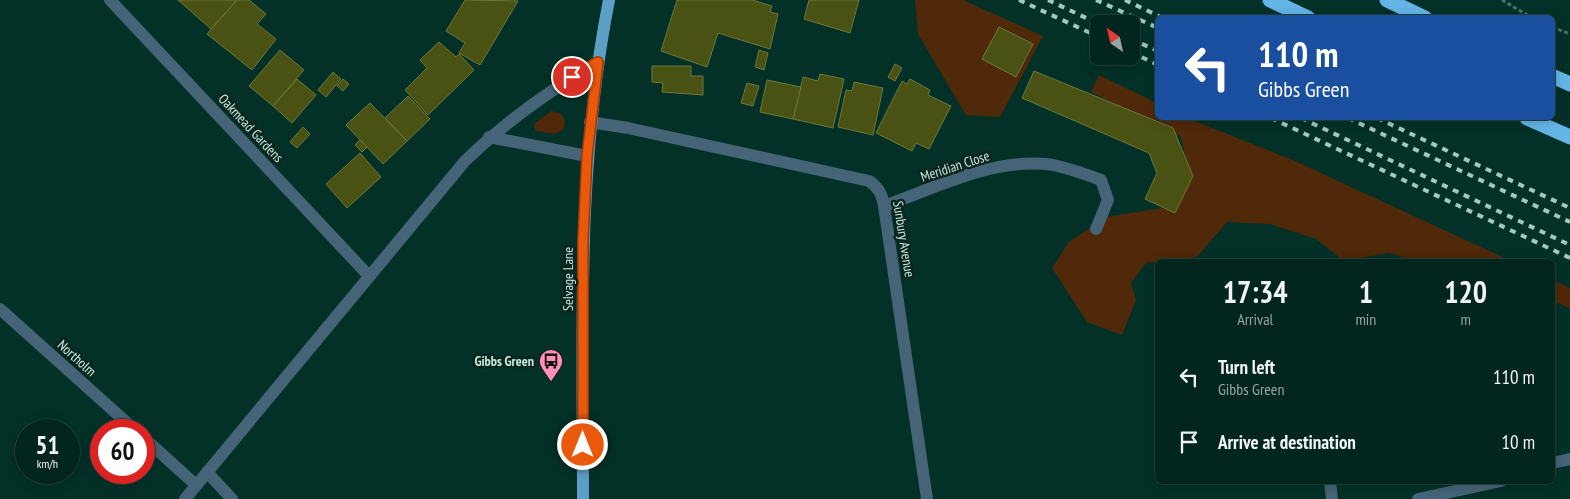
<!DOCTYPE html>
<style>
:root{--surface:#02251e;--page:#10312b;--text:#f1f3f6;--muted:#96a5a4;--line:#23423c}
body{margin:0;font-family:"PT Sans Narrow",sans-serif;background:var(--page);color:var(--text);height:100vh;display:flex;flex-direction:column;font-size:19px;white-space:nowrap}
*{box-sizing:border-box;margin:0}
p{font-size:16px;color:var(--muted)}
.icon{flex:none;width:28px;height:28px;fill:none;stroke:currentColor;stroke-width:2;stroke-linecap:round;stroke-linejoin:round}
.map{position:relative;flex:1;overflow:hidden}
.side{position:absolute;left:1155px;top:259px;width:400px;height:225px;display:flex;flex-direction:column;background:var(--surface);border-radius:8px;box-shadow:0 2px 12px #0003,0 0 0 1px var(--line)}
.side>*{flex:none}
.banner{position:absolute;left:1155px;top:15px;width:400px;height:105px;border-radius:8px;box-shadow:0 2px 12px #0003,0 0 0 1px var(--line);background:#1a4fa0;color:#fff;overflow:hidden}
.needle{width:32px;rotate:326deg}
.controls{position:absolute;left:1090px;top:15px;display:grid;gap:10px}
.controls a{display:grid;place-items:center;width:50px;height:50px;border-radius:8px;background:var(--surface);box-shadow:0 2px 12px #0003,0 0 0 1px var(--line);font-size:25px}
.speed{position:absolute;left:15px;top:419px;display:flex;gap:10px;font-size:25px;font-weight:700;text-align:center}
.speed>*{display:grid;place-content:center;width:65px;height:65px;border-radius:50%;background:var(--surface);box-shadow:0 2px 12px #0003,0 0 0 1px var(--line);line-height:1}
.speed small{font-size:12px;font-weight:400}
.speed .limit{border:8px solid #d22;background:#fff;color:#111}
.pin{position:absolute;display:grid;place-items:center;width:42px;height:42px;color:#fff;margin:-21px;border:2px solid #fff;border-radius:50%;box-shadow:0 1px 5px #0007}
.me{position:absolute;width:55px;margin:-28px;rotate:0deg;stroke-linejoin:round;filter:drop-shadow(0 0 4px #0008)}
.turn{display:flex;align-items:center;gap:18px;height:105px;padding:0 20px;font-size:22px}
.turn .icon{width:65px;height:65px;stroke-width:2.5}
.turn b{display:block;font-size:35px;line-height:42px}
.eta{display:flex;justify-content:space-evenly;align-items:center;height:85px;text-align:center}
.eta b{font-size:30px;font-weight:700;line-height:35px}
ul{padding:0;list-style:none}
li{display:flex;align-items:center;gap:15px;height:65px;padding:0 20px}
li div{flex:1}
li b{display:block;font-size:19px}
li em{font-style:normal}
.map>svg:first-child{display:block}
.green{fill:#4f2909}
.building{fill:#495113;stroke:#6e783c}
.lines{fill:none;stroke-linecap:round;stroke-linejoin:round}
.path{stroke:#477268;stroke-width:3;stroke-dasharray:4 2.5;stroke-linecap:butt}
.lane{stroke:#456477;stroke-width:12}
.street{stroke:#456477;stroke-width:12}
.primary{stroke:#5c9ec6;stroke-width:12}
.highway{stroke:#64b5e5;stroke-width:15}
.rail{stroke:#a2c9bf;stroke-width:4;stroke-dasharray:6 6;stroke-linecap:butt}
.route-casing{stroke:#983908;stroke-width:12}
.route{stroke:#ea580c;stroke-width:9}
.labels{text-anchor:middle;stroke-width:5;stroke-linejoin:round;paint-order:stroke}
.street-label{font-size:14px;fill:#c4e9df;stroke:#0b251f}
.poi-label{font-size:14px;font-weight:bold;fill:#c4e9df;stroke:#0b251f;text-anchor:end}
</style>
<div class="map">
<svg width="1570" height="499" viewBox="0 0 1570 499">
<rect width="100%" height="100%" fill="#033128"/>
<g class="green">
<path d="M915 0H963L1043 36 1000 117 966 115 918 34Z"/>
<path d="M1099 75 1157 103 1158 118H1187L1295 161 1511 261H1415L1389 253 1344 261 1316 239 1270 224 1227 222 1197 257 1146 263 1131 283 1136 300 1122 335 1087 322 1052 268 1069 242 1106 217 1163 208 1191 179 1181 137 1091 92Z"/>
<path d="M551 111 560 113C565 119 566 122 563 130L554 134 536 131 534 128 535 123Z"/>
<path d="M1553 280 1570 288V308L1558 303H1553Z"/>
</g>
<g class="building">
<path d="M178 0H237L211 29Z"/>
<path d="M237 0H249L266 14 257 24 276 39 252 70 207 34Z"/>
<path d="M465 0 518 1 480 65 459 53 465 43 446 31Z"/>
<path d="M677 0H752L772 6 770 12 778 14 770 49 718 33 707 67 661 51Z"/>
<path d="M809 0H859L850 33 804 19Z"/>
<path d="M999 27 1033 44 1016 77 982 59Z"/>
<path d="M439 42 456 57 459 54 474 70 428 115 405 90 427 68 420 60Z"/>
<path d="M280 50 304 70 273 106 249 86Z"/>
<path d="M759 50 768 53 764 70 755 67Z"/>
<path d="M895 64 902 68 895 81 888 77Z"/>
<path d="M652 66H691V76H703V95L662 92 663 83 652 82Z"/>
<path d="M1034 71 1173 128 1193 176 1175 213 1145 199 1157 173 1149 153 1022 98Z"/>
<path d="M333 72 341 79 326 97 318 90Z"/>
<path d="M820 74 844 79 833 128 793 119 803 77 818 81Z"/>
<path d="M297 79 316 95 292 123 273 106Z"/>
<path d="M343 79 349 84 343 91 337 86Z"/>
<path d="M910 79 930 90 928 95 951 106 929 149 916 143 912 151 876 133 902 81 907 84Z"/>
<path d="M767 80 801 87 793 119 760 112Z"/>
<path d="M854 82 883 88 873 135 838 127 846 90 852 91Z"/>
<path d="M747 83 759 86 753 106 741 103Z"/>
<path d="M408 96 430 119 407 141 385 118Z"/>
<path d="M370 103 407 141 383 164 346 125Z"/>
<path d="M303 127 310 134 297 148 290 142Z"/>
<path d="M360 140 367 147 362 152 355 145Z"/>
<path d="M360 153 381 177 347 208 326 184Z"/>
</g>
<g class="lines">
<g class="path">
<path d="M1502 0 1532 18"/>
<path d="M1552 27 1570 34"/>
</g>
<g class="lane">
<path d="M1552 463 1570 459"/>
<path d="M1418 499 1501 481"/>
</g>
<g class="street">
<path d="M110 0 369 276"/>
<path d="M590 122 628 128 869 181C879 188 882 194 884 206L927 499"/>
<path d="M489 137 587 156"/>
<path d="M884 206C935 188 990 159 1046 164 1065 166 1084 174 1101 180L1108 200 1096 229"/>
<path d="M0 309 135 430"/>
<path d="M144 438 196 485"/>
<path d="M207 472 232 499"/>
<path d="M1330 481 1332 499"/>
<path d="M185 499 465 161C505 122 550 90 598 62"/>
</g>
<path class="primary" d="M583 499C583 330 576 167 609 0"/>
<g class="highway">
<path d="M1270 0 1308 18"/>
<path d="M1387 0 1425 18"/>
<path d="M1552 76 1570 84"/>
<path d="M1527 118 1570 137"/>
</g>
<g class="rail">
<path d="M1019 0 1099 37"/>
<path d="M1048 0 1099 24"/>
<path d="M1096 0 1158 28"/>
<path d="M1125 0 1163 18"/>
<path d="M1131 39 1158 51"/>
<path d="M1131 52 1158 65"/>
<path d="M1271 118 1570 258"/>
<path d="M1301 118 1570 245"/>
<path d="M1348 118 1570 222"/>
<path d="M1377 118 1570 208"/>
</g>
</g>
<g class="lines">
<g class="route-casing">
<path id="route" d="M572 77 598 62 587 156 583 240V445"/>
</g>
<use href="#route" class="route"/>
</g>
<defs>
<g id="bus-pin" transform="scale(1.25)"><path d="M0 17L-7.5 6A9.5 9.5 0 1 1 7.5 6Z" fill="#ff8eb9" stroke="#0b251f"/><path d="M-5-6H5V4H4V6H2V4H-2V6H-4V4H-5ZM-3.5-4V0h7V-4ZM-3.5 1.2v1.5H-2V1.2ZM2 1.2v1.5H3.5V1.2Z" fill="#111"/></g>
</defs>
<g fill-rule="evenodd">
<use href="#bus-pin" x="551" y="361"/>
</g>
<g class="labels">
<g class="street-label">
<text transform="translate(251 128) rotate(47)" y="5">Oakmead Gardens</text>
<text transform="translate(955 166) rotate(-18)" y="5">Meridian Close</text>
<text transform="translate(904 239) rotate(81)" y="5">Sunbury Avenue</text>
<text transform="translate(568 279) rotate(-90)" y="5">Selvage Lane</text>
<text transform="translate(77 358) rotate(42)" y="5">Northolm</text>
</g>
<g class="poi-label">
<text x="534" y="366">Gibbs Green</text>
</g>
</g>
</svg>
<div class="controls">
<a><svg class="needle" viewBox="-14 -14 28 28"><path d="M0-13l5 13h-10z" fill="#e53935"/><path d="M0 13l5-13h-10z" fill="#96a5a4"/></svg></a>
</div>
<div class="speed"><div>51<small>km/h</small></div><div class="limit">60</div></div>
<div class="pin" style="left:572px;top:77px;background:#d93025"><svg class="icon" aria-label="arrive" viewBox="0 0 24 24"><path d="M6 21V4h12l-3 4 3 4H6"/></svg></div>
<svg class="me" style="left:583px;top:445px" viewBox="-20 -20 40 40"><circle r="17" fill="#ea580c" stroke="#fff" stroke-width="3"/><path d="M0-11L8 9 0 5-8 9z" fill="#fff"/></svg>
<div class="banner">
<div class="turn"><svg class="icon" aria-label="left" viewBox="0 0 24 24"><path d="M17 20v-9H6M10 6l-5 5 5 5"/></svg><div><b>110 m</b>Gibbs Green</div></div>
</div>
<section class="side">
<div class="eta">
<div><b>17:34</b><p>Arrival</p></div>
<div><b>1</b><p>min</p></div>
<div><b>120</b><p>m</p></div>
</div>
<ul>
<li><svg class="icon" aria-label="left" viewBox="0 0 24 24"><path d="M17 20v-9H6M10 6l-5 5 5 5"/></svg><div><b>Turn left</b><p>Gibbs Green</p></div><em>110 m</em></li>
<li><svg class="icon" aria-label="arrive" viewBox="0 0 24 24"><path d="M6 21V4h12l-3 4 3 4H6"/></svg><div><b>Arrive at destination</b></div><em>10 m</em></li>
</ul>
</section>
</div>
